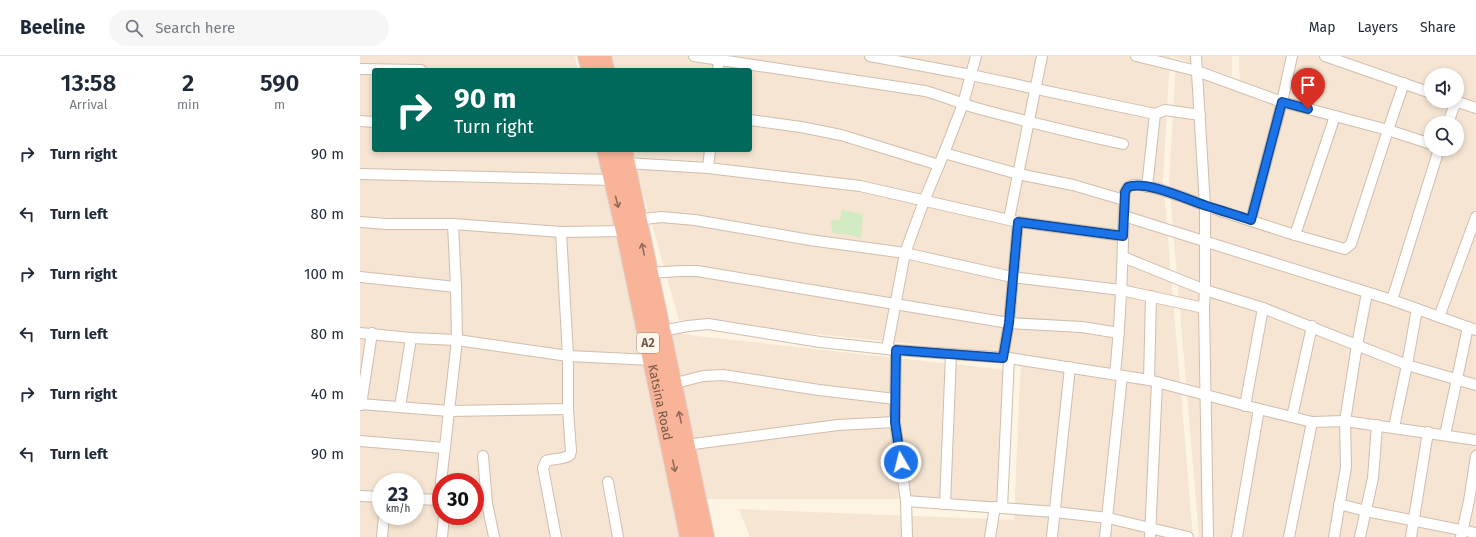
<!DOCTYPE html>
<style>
:root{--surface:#fff;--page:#f6f6f7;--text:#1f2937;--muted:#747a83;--line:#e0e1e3}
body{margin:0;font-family:"Fira Sans",sans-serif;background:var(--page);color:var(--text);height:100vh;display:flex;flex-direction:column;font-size:15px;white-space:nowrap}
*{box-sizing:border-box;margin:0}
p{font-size:13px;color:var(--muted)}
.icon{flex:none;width:22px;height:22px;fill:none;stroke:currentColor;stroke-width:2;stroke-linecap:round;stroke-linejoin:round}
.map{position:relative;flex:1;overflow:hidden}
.sheet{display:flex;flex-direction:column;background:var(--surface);width:360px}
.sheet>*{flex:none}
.banner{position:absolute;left:12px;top:12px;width:380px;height:84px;border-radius:4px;box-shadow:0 2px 6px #0003;background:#00695c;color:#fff;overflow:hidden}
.controls{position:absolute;left:1064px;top:12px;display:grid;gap:8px}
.controls a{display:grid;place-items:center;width:40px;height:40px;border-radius:50%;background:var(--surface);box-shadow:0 2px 6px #0003;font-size:20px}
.speed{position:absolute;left:12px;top:417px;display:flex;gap:8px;font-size:20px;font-weight:700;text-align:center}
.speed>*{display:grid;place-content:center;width:52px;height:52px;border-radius:50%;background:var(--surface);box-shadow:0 2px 6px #0003;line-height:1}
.speed small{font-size:10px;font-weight:400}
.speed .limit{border:6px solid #d22;background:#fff;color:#111}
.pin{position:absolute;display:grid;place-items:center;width:34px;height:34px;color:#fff;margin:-41px -17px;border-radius:50% 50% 50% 0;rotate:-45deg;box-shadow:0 0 4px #0007}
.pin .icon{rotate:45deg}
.me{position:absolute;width:44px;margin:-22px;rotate:352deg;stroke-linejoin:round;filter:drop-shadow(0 0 3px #0008)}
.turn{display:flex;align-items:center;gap:14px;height:84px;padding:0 16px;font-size:18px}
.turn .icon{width:52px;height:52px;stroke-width:2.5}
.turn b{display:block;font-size:28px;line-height:34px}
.eta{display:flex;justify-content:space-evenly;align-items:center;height:68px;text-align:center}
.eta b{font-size:24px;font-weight:600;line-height:28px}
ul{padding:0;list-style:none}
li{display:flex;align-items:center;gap:12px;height:60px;padding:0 16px}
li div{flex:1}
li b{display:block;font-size:15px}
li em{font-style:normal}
header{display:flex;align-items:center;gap:24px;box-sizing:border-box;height:56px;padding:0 20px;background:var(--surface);border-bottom:1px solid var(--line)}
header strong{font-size:19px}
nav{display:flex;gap:22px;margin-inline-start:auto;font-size:14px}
.search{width:280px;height:36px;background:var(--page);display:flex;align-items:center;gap:10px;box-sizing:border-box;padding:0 14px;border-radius:22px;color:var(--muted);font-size:15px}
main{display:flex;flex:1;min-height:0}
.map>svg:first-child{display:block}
.residential{fill:#f5e5d2;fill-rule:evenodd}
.green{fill:#d3ebc2}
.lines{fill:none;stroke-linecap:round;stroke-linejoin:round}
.street-casing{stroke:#d1bdad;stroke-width:12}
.highway-casing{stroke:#dcd4d0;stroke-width:20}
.street{stroke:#fff;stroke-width:10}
.highway{stroke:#f9b399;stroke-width:18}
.oneway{stroke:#916b59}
.route-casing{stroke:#114b97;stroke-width:10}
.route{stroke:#1a73e8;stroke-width:7}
.labels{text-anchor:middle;stroke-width:3;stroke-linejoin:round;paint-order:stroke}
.shield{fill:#fff7eb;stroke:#a0887a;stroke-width:1}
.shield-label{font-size:12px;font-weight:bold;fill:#775949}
.street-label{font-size:13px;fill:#775949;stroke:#fff7eb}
</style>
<header>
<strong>Beeline</strong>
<div class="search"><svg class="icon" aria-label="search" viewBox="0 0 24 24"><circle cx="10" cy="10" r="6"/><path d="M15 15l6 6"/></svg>Search here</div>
<nav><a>Map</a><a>Layers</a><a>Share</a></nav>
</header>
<main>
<section class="sheet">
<div class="eta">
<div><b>13:58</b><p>Arrival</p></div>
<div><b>2</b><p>min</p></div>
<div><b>590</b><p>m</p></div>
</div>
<ul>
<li><svg class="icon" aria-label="right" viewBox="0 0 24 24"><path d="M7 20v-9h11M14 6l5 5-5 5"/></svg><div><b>Turn right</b></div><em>90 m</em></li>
<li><svg class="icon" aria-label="left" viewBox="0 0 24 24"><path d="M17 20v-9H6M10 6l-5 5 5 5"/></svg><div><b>Turn left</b></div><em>80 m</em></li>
<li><svg class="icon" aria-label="right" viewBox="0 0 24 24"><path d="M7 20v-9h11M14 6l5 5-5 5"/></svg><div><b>Turn right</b></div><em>100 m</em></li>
<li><svg class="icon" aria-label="left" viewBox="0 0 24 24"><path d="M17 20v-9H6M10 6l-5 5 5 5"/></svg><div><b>Turn left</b></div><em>80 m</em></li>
<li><svg class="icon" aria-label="right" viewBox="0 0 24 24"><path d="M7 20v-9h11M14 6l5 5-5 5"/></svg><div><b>Turn right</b></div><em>40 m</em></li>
<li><svg class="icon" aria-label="left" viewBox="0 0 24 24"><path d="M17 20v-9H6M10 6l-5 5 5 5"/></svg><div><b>Turn left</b></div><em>90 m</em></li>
</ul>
</section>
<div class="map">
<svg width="1116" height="481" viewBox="0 0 1116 481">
<rect width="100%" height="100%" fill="#fdf4e4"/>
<g class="residential">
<path d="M0 0H215L218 14H14V94H238L279 272 337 280 646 314 640 450 563 443H314L321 481H28L27 460H55V426H21V439L0 441ZM81 426H115V460H81Z"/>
<path d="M245 0H872V20L810 0 803 124 833 481H390L379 453 654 464 661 299 319 264 271 94H390V14H249Z"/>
<path d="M879 0H1116V481H839L809 125 816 8 880 30ZM1071 19H1097V45H1071ZM1071 67H1097V93H1071Z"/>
<path d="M21 442V481H0V445Z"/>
</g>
<path class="green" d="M482 154 503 158 501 182 486 178 473 177 470 164H480Z"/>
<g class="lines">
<g class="street-casing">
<g id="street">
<path d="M334 0 565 35C584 40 601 48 620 53 667 66 715 77 763 88"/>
<path d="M510 0 611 19 795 58 805 54 840 59"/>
<path d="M776 0 837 15 922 46 1028 74 1071 88"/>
<path d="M836 0 845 150V234L844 252 848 481"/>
<path d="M965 0 1071 37"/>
<path d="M0 13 61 14"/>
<path d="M358 14 359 0"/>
<path d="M1095 45 1116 52"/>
<path d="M390 64 441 71 481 79 579 109"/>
<path d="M0 65 14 66"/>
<path d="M1088 67 1096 45"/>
<path d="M584 97 658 118 713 129 764 144C763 202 761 260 755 318"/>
<path d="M266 107 348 112 500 130 658 166 763 180"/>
<path d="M348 112 350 94"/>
<path d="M0 118 252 124"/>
<path d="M787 131 795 58"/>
<path d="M764 144 765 136 768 131C770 130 772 129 774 129 786 127 832 144 845 150L935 179 985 193 991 188 1028 74 1044 27"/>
<path d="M764 160 1032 244 1116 274"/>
<path d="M649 163 682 0"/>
<path d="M277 164 301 161 335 164 450 184 545 197 652 221 761 234 844 252"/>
<path d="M891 164 922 46 932 0"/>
<path d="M0 166 27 168H93L201 176 265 175"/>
<path d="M935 179 975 60"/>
<path d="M763 201 845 234 903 252 1047 309 1116 329"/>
<path d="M289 217 320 215H337L649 267 722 271 759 277"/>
<path d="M0 221 96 231"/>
<path d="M1032 244 1079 93"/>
<path d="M1079 261 1116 161"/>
<path d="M301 275 328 270 348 268 460 286 536 294 649 302 789 324 899 353 952 366 985 365 1116 384"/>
<path d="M0 277 51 282 97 284 208 300 292 304"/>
<path d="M527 293 545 197 564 145 584 97 603 48 616 0"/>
<path d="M536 294 535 366 546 445 547 481"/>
<path d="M643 301 649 267 658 166"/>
<path d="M789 324 791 240"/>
<path d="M312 328 343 320 363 319 459 334 535 343"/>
<path d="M0 348 89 355 208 353"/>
<path d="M1 349 12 277"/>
<path d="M885 350 903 252"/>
<path d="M40 351 51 282"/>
<path d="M932 361 952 270"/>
<path d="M1034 371 1047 309 1057 253"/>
<path d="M1085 379 1108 271"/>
<path d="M0 385 84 392"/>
<path d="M326 389 478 369 535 366"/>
<path d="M123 400 127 447 134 481"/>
<path d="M81 426 97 284 96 231 93 168"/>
<path d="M248 426 258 481"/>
<path d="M0 440 21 441"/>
<path d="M55 443 81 444"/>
<path d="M546 445 695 456 748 462 828 481"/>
<path d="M115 447H127"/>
<path d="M585 448 591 298"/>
<path d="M979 448 1006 455 1116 477"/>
<path d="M642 452 649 302"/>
<path d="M22 481 24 460"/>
<path d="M82 481 84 460"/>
<path d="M196 481 183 412 186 405C194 402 203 404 210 399L211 395 208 353V300L201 176"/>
<path d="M630 481 635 451"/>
<path d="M692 481 710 311"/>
<path d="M745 481 762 320"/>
<path d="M790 481 797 326"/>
<path d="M877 481 899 353"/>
<path d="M929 481 952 366"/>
<path d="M974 481 986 411 985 365 997 289 1007 237"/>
<path d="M1000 481 1013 422 1017 369"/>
<path d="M1051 481 1068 376"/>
<path d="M1101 481 1109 445 1116 400"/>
</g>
</g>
<g class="highway-casing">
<g id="highway">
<path d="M227 0 231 14"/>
<path d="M242 0 245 14"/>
<path id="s1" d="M246 94 265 175 329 481"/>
<path d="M263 94 345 481"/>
</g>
</g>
<use href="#street" class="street"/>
<use href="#highway" class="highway"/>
</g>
<defs><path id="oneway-shaft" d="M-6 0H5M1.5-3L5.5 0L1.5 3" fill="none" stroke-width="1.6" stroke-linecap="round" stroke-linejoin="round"/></defs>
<g class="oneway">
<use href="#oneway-shaft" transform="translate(257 146) rotate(75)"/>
<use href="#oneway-shaft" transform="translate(283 193) rotate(-102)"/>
<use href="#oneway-shaft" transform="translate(320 361) rotate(-102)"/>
<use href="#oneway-shaft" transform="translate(314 410) rotate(78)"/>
</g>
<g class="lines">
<g class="route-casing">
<path id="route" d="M541 406 535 366 536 294 643 302 649 267 658 166 763 180 765 136 768 131C786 124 828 144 847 150 862 155 876 159 891 164L922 46 948 53"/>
</g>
<use href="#route" class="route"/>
</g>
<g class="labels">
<rect class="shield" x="277" y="277" width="22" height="20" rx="3"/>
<g class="shield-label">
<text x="288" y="291">A2</text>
</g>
<g class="street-label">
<text dy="5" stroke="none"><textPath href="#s1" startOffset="258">Katsina Road</textPath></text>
</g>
</g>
</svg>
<div class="controls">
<a><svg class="icon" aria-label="sound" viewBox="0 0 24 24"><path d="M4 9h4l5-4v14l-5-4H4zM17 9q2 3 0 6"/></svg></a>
<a><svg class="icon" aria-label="search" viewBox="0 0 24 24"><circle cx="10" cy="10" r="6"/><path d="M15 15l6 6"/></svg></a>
</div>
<div class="speed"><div>23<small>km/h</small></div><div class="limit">30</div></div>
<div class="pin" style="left:948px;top:53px;background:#d93025"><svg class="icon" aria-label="arrive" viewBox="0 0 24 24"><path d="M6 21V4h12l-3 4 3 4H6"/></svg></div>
<svg class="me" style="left:541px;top:406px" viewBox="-20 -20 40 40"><circle r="17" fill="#1a73e8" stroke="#fff" stroke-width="3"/><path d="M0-11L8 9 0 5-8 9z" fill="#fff"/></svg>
<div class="banner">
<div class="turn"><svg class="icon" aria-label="right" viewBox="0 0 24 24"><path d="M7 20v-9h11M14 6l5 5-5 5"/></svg><div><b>90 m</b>Turn right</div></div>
</div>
</div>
</main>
